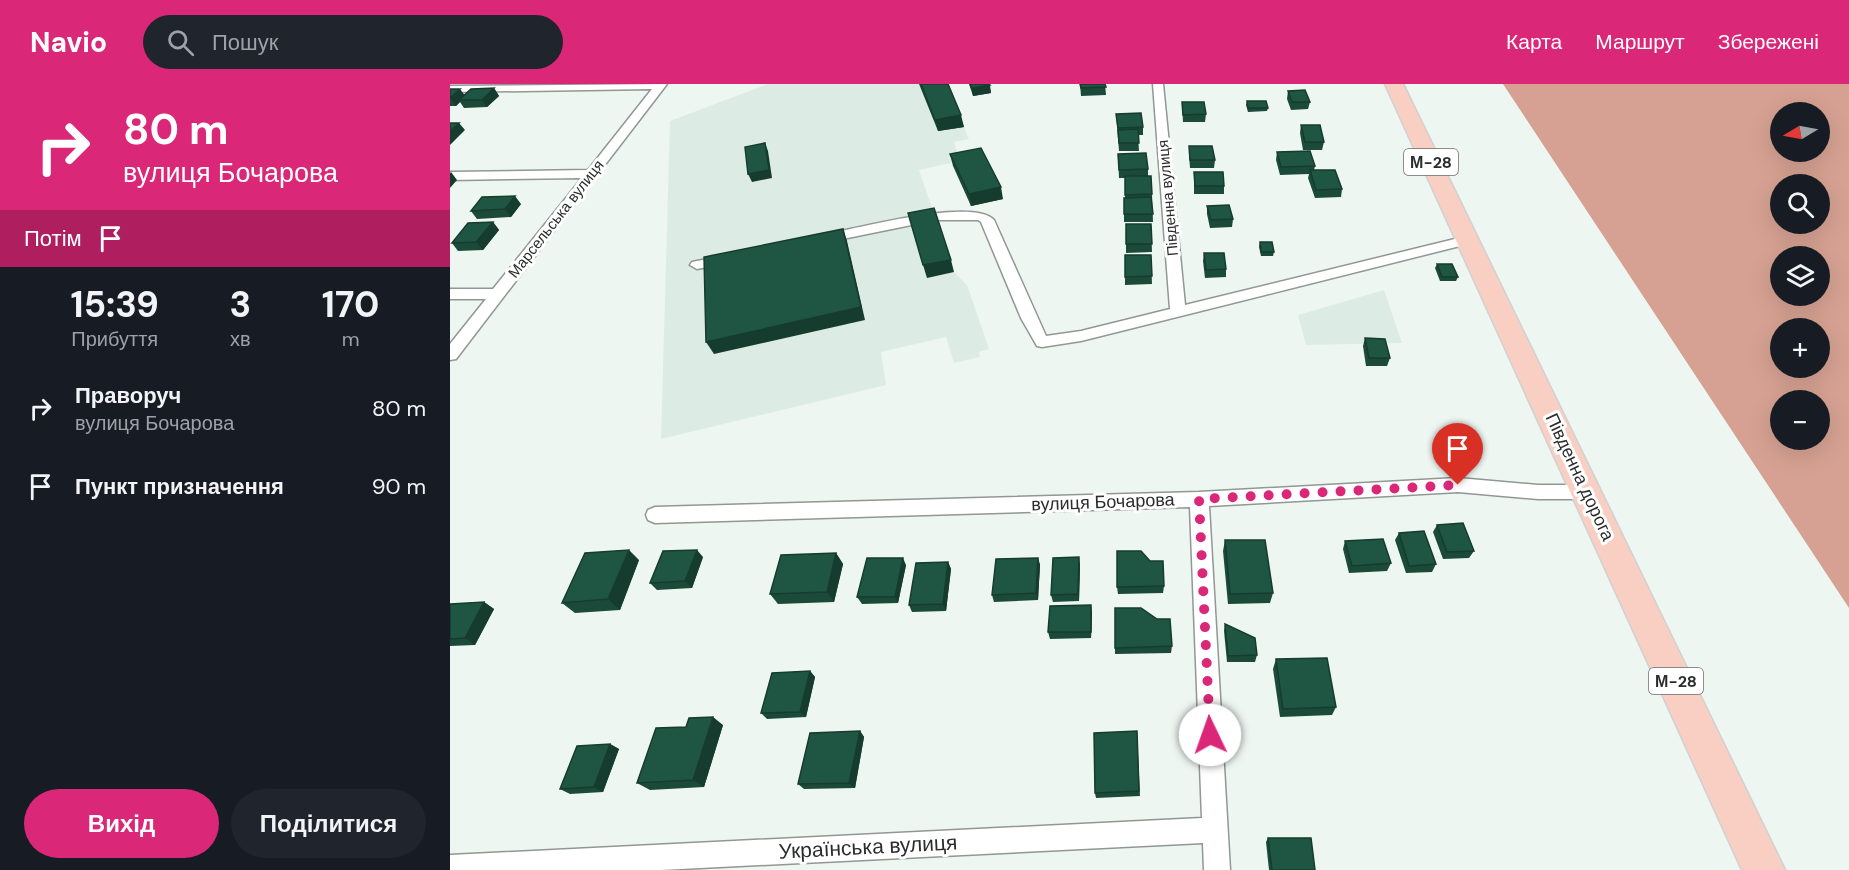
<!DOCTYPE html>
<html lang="uk">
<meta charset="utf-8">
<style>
:root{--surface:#171b24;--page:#20242c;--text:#f1f3f6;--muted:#9ea1a6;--accent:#db2777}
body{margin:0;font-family:"DM Sans",sans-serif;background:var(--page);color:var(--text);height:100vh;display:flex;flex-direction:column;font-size:22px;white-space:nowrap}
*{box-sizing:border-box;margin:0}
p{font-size:20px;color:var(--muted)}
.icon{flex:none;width:33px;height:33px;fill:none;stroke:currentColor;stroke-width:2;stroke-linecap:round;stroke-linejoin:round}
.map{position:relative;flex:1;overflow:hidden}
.details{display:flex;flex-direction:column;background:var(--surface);width:450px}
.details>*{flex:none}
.banner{background:#db2777;color:#fff;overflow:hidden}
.needle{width:39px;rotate:260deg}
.fabs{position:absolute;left:1320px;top:18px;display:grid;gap:12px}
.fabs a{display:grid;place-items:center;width:60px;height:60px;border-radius:50%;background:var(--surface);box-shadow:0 6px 24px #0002;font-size:30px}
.pin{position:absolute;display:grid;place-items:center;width:51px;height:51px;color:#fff;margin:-62px -26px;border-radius:50% 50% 50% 0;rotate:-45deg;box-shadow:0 0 6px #0007}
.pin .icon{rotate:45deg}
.me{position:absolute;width:66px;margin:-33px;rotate:357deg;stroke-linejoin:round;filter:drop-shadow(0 0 4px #0008)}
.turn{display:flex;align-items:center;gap:21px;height:126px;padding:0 24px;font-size:27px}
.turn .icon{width:78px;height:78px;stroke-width:2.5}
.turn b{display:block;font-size:42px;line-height:51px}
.then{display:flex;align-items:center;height:57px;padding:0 24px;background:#0003;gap:12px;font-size:22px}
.eta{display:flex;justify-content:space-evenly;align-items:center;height:102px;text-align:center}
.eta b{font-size:36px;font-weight:700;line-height:42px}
.button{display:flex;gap:12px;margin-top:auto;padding:12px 24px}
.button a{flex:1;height:69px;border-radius:36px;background:var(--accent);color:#fff;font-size:24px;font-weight:700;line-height:69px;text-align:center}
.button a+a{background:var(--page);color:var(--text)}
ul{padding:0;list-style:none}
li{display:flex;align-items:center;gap:18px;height:78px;padding:0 24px}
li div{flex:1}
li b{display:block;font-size:22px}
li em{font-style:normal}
header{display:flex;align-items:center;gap:36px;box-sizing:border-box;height:84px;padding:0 30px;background:var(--accent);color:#fff}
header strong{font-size:28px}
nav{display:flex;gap:33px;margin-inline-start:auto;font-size:21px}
.search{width:420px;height:54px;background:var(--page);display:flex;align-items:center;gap:15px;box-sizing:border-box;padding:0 21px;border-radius:33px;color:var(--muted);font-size:22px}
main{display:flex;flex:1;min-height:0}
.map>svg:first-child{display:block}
.built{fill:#dcece5}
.forest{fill:#d6a192;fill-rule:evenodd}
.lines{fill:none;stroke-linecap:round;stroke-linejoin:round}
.minor-casing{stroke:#919794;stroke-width:3}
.trunk-casing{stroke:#d0d1d1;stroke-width:3}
.minor{fill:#fff;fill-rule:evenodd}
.trunk{fill:#facfc3;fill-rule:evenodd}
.wall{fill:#1b4a3a}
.shaded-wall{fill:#163c2f}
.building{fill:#1f5643;stroke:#163c2f;stroke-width:1.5}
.route{stroke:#db2777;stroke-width:10;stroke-dasharray:0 18}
.labels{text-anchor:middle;stroke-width:6;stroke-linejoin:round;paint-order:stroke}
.far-street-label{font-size:15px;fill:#2b2d2c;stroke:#fff}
.shield{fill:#fff;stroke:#6b6c6b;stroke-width:1.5}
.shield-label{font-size:16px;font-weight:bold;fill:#2b2d2c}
.street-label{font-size:18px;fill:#2b2d2c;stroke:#fff}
.near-street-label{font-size:21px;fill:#2b2d2c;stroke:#fff}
</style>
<header>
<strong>Navio</strong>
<div class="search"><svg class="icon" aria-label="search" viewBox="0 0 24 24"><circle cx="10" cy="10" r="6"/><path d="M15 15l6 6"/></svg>Пошук</div>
<nav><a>Карта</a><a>Маршрут</a><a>Збережені</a></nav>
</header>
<main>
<section class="details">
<div class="banner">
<div class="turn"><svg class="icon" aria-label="right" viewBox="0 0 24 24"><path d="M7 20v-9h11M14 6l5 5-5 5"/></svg><div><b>80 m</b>вулиця Бочарова</div></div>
<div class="then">Потім<svg class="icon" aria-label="arrive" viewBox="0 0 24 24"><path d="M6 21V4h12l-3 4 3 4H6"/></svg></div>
</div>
<div class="eta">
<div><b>15:39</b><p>Прибуття</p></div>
<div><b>3</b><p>хв</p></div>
<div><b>170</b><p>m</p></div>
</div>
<ul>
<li><svg class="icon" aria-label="right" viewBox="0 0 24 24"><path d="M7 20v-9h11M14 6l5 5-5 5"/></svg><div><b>Праворуч</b><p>вулиця Бочарова</p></div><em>80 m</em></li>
<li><svg class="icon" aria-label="arrive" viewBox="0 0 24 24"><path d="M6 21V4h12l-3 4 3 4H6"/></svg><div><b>Пункт призначення</b></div><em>90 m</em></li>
</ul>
<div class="button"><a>Вихід</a><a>Поділитися</a></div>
</section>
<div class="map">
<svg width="1399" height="786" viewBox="0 0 1399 786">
<rect width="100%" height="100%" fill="#eef6f2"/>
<g class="built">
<path d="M318 0H495L519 55 504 58 510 77 469 86 504 188 517 201 539 265 529 268 530 273 504 279 496 253 431 268 436 301 211 355 220 37Z"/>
<path d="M934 206 952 259 856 261 848 231Z"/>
</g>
<path class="forest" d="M1053 0H1399V524ZM1330 28H1370V68H1330ZM1330 100H1370V140H1330ZM1330 172H1370V212H1330ZM1330 244H1370V284H1330ZM1330 316H1370V356H1330Z"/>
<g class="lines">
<g class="minor-casing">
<g id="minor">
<path d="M217 0 6 275 0 276V260L36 215H0V205H43L132 94 0 96V88L138 86 202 5 0 8V2Z"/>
<path d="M703 0H713L735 221 1017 152 1024 156 1022 159 631 257 592 263 587 262 571 234 531 138 528 136H486L373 159 366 155 373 151C404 145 524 113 544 136L596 252 631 247 720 225Z"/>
<path d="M278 171 283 172 285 175 283 178 247 185 240 181 242 178Z"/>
<path d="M1008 394 1088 401H1137L1143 403 1146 408 1143 413 1137 415H1088L1008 408 759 422 780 786H754L753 759 211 786H0V771L752 734 740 423 205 439 198 436 196 431 198 426 205 423 749 408Z"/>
</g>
</g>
<g class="trunk-casing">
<path id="trunk" d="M935 0H953L1335 786H1292Z"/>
</g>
<use href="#minor" class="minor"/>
<use href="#trunk" class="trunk"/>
</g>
<g class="wall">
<path d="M469 0H498L514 43 488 47Z"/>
<path d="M519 0H539L541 9 523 12Z"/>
<path d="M630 0H655L656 11 631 12Z"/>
<path d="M44 4 49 12 37 23 14 24 10 18 6 22H0V5L14 11Z"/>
<path d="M838 7 860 18 858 25 841 26 837 15Z"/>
<path d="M797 17 818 24 817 27 798 28 796 21Z"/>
<path d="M732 18 756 30 755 38H733Z"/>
<path d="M666 30 693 43V51H688L689 67H669Z"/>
<path d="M851 41 874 58 872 66H853L850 49Z"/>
<path d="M739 62 765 76 764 84H740L739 70Z"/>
<path d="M827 68 865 82 864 86 892 105 891 113 865 114 858 94 859 90 830 91 826 76Z"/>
<path d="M500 70 553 115 521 122 503 82Z"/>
<path d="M668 70 698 85V92L702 110 703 138H674V114H675V94H669Z"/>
<path d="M744 88 774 102V110H744Z"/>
<path d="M71 120 61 133 27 135 21 127Z"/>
<path d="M757 122 783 135 782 143 760 144 757 130Z"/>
<path d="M43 138 49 146 33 166 8 167 2 159Z"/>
<path d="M676 140H701L702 168 676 169Z"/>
<path d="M810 158 824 168 823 172H811L809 163Z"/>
<path d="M754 169 776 185V193L755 194 753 177Z"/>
<path d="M675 171H701L702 200 675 201Z"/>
<path d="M987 180 1008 193 1006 197H990L985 184Z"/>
<path d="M915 254 940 274 937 282H916L913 262Z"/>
<path d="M987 441 1024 467 1019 474 993 475 983 448Z"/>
<path d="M949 449 986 480 982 488 956 489 945 456Z"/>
<path d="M775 456 823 509 820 519 778 520 773 467Z"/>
<path d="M895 457 941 479 937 487 899 489 893 465Z"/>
<path d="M386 469 393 480 384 518 328 520 320 510Z"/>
<path d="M253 473 242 504 207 506 200 499Z"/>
<path d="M588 474 590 481 588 516 544 518 542 511Z"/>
<path d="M189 476 170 526 125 529 112 519Z"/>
<path d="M498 478 501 485 496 527 462 528 459 521Z"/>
<path d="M630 480 629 517 603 518 601 511Z"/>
<path d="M456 481 448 519 412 520 407 513Z"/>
<path d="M714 502 713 509 668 510 667 503Z"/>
<path d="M34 518 44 525 25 561 0 562V520Z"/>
<path d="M642 528 641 554 600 555 598 548Z"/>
<path d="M775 540 807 571 805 578H777L774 547Z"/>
<path d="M722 562 721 569 665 570V564Z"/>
<path d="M826 575 886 623 882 631 830 633 823 585Z"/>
<path d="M360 587 365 593 356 633 317 635 311 629Z"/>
<path d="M273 641 254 703 200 706 187 699Z"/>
<path d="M410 647 414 653 405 704 354 705 348 700Z"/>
<path d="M687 647 690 712 646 714 645 709Z"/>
<path d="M160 660 169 665 153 708 120 710 110 705Z"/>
<path d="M818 754 865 786H819L816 758Z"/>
</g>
<g class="shaded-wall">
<path d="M540 1 541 9 523 12 522 4Z"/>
<path d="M44 4 49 12 37 23 32 16Z"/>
<path d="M10 5 16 13 9 16 10 18 6 22 0 14Z"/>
<path d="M511 31 514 43 488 47 485 36Z"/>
<path d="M9 39 15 46 0 61V47Z"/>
<path d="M315 59 318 67 322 94 302 98 298 90Z"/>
<path d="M1 88 7 96 0 104V89Z"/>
<path d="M551 103 553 115 521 122 519 110Z"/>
<path d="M65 112 71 120 61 133 55 125Z"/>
<path d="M43 138 49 146 33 166 26 158Z"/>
<path d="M393 145 397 157 415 236 264 270 256 258Z"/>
<path d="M501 176 504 188 477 194 473 181Z"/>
<path d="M179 466 189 476 170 526 158 515Z"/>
<path d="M247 466 253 473 242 504 235 497Z"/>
<path d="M386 469 393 480 384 518 377 508Z"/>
<path d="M629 473 630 480 629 517 628 510Z"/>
<path d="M453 474 456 481 448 519 445 513Z"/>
<path d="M588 474 590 481 588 516 586 509Z"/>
<path d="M498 478 501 485 496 527 493 520Z"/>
<path d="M34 518 44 525 25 561 15 554Z"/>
<path d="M641 521 642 528 641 554Z"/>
<path d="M360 587 365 593 356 633 350 628Z"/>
<path d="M263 633 273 641 254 703 243 696Z"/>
<path d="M410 647 414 653 405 704 399 699Z"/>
<path d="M160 660 169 665 153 708 144 703Z"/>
</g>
<g class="building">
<path d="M471 0H498L511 31 485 36Z"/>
<path d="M520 0H539L540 1 522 4Z"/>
<path d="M630 0H655L656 3 631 4Z"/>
<path d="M44 4 32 16H9L21 5Z"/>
<path d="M0 5H10L0 14Z"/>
<path d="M855 6 860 18H842L838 7Z"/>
<path d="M797 17H816L818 24H798Z"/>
<path d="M732 18H754L756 30 733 31Z"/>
<path d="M691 29 693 43 668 44 666 30Z"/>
<path d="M0 39H9L0 47Z"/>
<path d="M851 41H870L874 58H855Z"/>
<path d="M688 45 689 59H669L668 46Z"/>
<path d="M315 59 319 86 298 90 295 63Z"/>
<path d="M739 62H762L765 76H740Z"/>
<path d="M531 64 551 103 519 110 500 70Z"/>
<path d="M860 67 865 82 831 83 827 68Z"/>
<path d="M696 69 698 85 669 86 668 70Z"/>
<path d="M860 86H885L892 105 866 106Z"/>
<path d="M744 88H773L774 102H745Z"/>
<path d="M675 92H701L702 110 675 111Z"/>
<path d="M65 112 55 125 21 127 32 113Z"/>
<path d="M701 113 703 130H674V114Z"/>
<path d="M779 121 783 135 761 136 757 122Z"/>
<path d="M484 124 501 176 473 181 458 129Z"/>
<path d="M43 138 26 158 2 159 18 139Z"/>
<path d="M676 140H701L702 160H676Z"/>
<path d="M393 145 411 223 256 258 254 173Z"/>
<path d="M810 158H822L824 168H811Z"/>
<path d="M754 169H774L776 185 756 186Z"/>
<path d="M675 171H701L702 192 675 193Z"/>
<path d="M987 180H1002L1008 193H992Z"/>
<path d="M915 254 935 255 940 274H919Z"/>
<path d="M1013 439 1024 467 997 468 987 441Z"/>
<path d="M974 447 986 480 959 482 949 449Z"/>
<path d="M933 455 941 479 902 482 895 457Z"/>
<path d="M775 456H815L823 509 780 510Z"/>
<path d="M179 466 158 515 112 519 135 469Z"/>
<path d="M247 466 235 497 200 499 213 467Z"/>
<path d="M667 467H691L700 477H713L714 502 667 503Z"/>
<path d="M386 469 377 508 320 510 331 471Z"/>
<path d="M629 473 628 510 601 511 603 474Z"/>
<path d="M417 474H453L445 513H407Z"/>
<path d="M588 474 586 509 542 511 546 475Z"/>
<path d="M498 478 493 520 459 521 466 479Z"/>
<path d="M34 518 15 554 0 555V520Z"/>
<path d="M641 521V548H598L600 522Z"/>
<path d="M665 524H691L707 535H720L722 562 665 564Z"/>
<path d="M775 540 805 554 807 571 778 572Z"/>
<path d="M877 574 886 623 833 625 826 575Z"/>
<path d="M360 587 350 628 311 629 322 589Z"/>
<path d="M263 633 243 696 187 699 206 644 236 643 239 634Z"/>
<path d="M410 647 399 699 348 700 360 649Z"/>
<path d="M687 647 689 707 645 709 644 649Z"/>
<path d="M160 660 144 703 110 705 127 662Z"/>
<path d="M818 754H861L865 786H822Z"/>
</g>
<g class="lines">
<path class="route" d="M760 651 749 415 1008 401"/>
</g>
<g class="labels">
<g class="far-street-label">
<text transform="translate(718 114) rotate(-95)" y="5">Південна вулиця</text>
<text transform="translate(106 135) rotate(-52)" y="5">Марсельська вулиця</text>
</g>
<g class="shield">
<rect x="954" y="65" width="54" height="26" rx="4.5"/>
<rect x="1199" y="584" width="54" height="26" rx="4.5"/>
</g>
<g class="shield-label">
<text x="981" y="84">М-28</text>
<text x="1226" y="603">М-28</text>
</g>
<g class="street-label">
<text transform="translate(1130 393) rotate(65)" y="6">Південна дорога</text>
<text transform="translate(653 418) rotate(-2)" y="6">вулиця Бочарова</text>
</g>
<g class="near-street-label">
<text transform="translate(418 763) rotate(-3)" y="7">Українська вулиця</text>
</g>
</g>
</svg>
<div class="fabs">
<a><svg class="needle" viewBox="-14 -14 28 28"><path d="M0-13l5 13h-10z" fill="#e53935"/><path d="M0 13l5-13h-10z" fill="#9ea1a6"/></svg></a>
<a><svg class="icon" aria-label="search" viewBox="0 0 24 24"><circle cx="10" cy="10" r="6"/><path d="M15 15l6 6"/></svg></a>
<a><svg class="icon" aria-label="layers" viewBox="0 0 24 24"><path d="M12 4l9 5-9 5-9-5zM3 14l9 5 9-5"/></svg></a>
<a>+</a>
<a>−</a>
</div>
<div class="pin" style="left:1008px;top:401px;background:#d93025"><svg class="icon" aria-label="arrive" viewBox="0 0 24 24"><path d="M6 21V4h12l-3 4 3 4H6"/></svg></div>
<svg class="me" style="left:760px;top:651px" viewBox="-20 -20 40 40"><circle r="19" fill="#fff"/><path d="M0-13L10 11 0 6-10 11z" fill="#db2777"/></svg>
</div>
</main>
